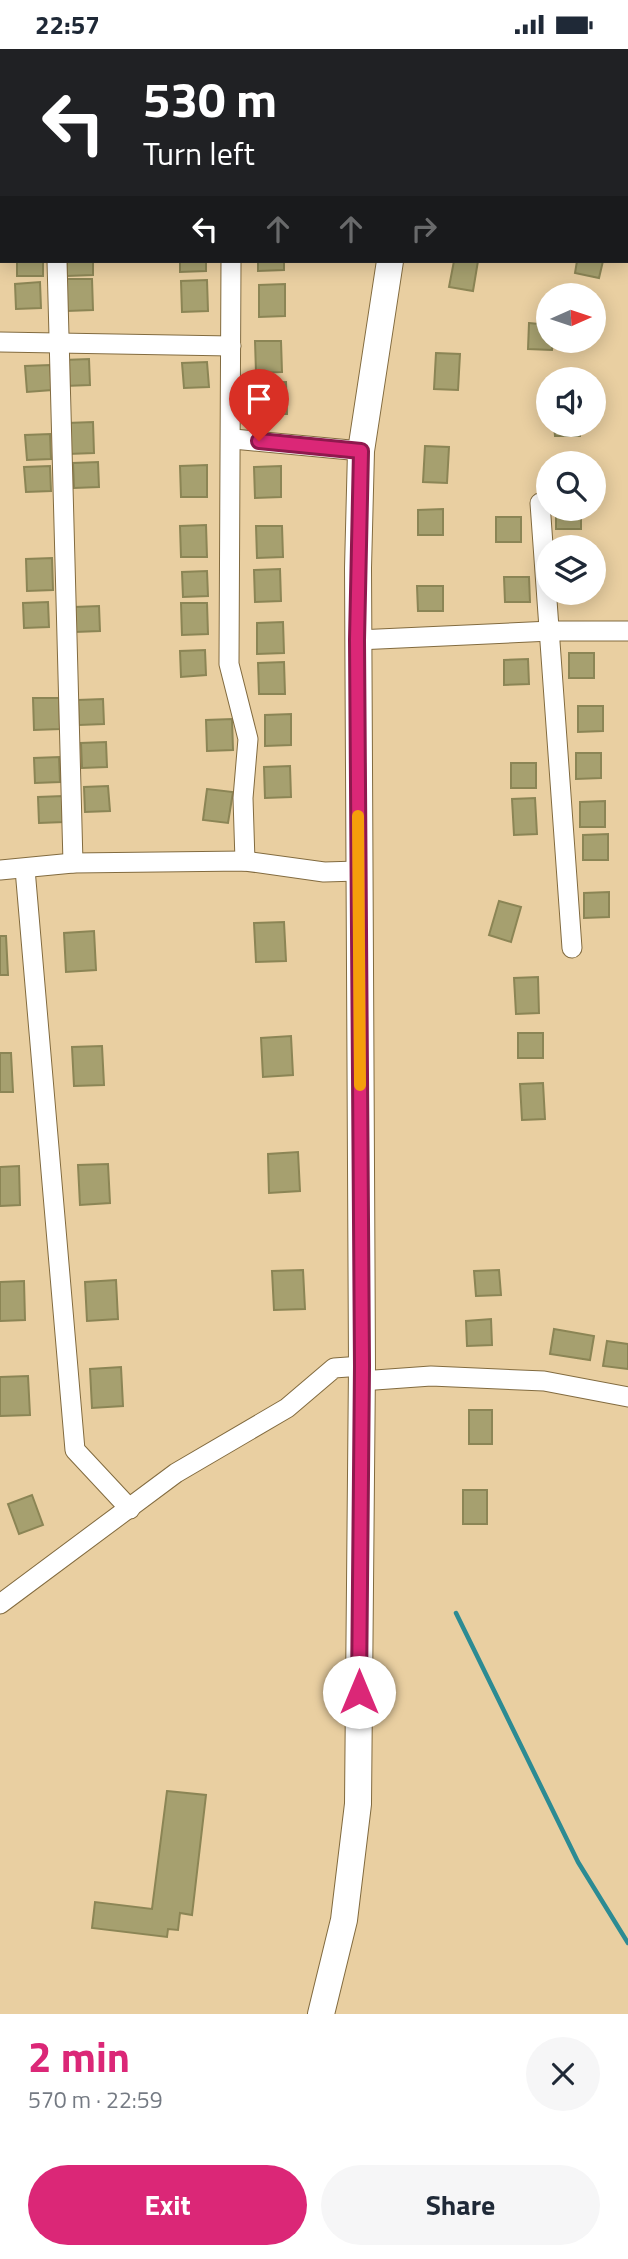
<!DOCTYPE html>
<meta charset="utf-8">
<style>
:root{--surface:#fff;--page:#f6f6f7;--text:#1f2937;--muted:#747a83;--accent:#db2777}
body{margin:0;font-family:"Titillium Web",sans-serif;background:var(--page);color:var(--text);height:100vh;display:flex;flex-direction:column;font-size:26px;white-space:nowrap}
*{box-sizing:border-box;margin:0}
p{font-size:23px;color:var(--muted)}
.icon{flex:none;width:38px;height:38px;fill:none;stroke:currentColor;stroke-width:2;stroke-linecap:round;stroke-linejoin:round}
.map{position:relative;height:1965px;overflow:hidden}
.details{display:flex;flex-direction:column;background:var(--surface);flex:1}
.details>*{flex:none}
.guide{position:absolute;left:0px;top:0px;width:628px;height:214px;box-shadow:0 4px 18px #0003;background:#202124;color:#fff;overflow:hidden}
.needle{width:46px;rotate:87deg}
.fabs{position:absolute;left:536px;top:234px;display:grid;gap:14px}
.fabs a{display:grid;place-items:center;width:70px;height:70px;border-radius:50%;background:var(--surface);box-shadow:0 4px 18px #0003;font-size:35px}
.pin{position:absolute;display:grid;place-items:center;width:60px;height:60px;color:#fff;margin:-72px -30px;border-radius:50% 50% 50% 0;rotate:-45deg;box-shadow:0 0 7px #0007}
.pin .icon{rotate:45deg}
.me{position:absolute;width:77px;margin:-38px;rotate:0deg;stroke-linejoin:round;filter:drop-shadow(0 0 5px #0008)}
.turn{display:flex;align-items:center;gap:24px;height:147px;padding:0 28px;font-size:32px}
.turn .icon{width:91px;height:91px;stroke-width:2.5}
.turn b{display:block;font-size:49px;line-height:60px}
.lanes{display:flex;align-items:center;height:66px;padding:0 28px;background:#0003;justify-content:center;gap:35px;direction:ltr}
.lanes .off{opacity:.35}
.round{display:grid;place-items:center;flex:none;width:74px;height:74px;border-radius:37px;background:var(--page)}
.overview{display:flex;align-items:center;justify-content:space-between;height:119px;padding:0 28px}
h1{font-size:42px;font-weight:700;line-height:52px;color:var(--accent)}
.primary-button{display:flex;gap:14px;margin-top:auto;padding:14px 28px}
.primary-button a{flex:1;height:80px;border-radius:42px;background:var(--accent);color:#fff;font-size:28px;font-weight:700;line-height:80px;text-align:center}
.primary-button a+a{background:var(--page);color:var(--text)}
.status{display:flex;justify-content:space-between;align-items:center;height:49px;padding:0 35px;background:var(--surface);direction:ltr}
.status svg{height:19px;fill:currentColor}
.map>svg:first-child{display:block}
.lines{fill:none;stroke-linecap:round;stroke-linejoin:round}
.stream{stroke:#2c8b93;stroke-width:4.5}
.building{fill:#a6a06f;stroke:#8b8555;stroke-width:2}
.street-casing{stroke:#826b3f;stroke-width:21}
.secondary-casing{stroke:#826b3f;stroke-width:28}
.street{stroke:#fff;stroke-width:19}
.secondary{stroke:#fff;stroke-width:26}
.route-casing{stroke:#8e194d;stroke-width:18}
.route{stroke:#db2777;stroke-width:12}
.slow{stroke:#f59e0b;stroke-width:12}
</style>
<div class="status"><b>22:57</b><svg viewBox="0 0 49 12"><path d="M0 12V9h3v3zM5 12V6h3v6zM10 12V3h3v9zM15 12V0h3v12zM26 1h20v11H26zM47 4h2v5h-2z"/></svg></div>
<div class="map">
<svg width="628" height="1965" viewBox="0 0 628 1965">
<rect width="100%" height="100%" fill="#e9cfa1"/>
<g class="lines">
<path class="stream" d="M456 1564 578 1813 628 1894"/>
</g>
<g class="building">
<rect x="17" y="212" width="26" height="15"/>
<path d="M67 212H93V226L67 227Z"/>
<path d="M180 212H206V222L180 223Z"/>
<path d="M258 212H284V221L258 222Z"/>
<path d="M454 212H478L473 242 449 238Z"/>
<path d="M577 212H603L599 229 575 224Z"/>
<path d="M66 230H92L93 261 67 262Z"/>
<path d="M207 231 208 262 182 263 181 232Z"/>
<path d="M40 233 41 259 16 260 15 235Z"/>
<path d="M285 235V267L259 268V236Z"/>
<path d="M529 274 548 276V292H553L552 301 528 300Z"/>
<path d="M255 292H281L282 323 256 324Z"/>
<path d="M436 304 460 305 458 341 434 340Z"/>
<path d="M89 310 90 336 65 337 64 311Z"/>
<path d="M207 313 209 338 184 339 182 314Z"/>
<path d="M50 316 52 341 27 343 25 317Z"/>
<path d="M286 333 287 365H261L260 334Z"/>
<path d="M93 373 94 404 68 405 67 374Z"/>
<path d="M554 376H580V387H555Z"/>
<path d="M50 385 51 410 27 411 25 386Z"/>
<path d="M425 397 449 398 447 434 423 433Z"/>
<path d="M98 413 99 438 74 439 73 414Z"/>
<path d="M207 416V448H181L180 417Z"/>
<path d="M50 417 51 442 26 443 24 418Z"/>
<path d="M281 417V448L255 449 254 418Z"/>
<path d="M443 460V486H418V461Z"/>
<rect x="556" y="460" width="25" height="20"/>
<rect x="496" y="468" width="25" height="25"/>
<path d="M206 476 207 508H181L180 477Z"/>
<path d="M256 477H282L283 508 257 509Z"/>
<path d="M52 509 53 541 27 542 26 510Z"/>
<path d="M280 520 281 552 255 553 254 521Z"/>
<path d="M207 522 208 547 183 548 182 523Z"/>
<path d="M504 528H529L530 553H505Z"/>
<path d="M417 537H443V562H418Z"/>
<path d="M48 553 49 578 24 579 23 554Z"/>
<path d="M181 554H207L208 585 182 586Z"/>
<path d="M99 557 100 582 75 583 74 558Z"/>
<path d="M283 573 284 604 257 605V574Z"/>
<path d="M205 601 206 626 181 628 180 602Z"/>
<rect x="569" y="604" width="25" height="25"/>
<path d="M528 610 529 635 504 636V611Z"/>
<path d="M284 613 285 645H259L258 614Z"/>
<path d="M33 649H59L60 680 34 681Z"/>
<path d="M103 650 104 675 79 676 78 651Z"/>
<path d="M578 657H603V682L578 683Z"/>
<path d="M291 665V696L265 697V666Z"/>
<path d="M232 670 233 701 207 702 206 671Z"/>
<path d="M106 693 107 718 82 719 81 694Z"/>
<path d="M576 704H601V729L576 730Z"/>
<path d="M59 708 60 733 35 734 34 709Z"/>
<rect x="511" y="714" width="25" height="25"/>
<path d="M290 717 291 748 265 749 264 718Z"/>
<path d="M108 737 110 762 85 763 84 738Z"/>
<path d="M207 740 233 743 228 774 203 771Z"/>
<path d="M63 747 64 773 39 774 38 748Z"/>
<path d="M535 749 537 785 514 786 512 750Z"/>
<path d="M605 752V778H580V753Z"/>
<path d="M608 785V811H583V786Z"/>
<path d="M609 843V868L584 869V844Z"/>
<path d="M499 852 521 858 511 893 489 886Z"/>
<path d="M284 873 286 912 256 913 254 874Z"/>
<path d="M94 882 96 921 66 923 64 884Z"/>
<path d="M0 887H6L8 926H0Z"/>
<path d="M538 928 539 964 516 965 514 929Z"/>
<rect x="518" y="984" width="25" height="25"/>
<path d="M291 987 293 1026 263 1028 261 989Z"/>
<path d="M102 997 104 1036 74 1037 72 998Z"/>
<path d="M0 1004H11L13 1043H0Z"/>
<path d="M543 1034 545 1070 522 1071 520 1035Z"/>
<path d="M298 1103 300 1142 269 1144 268 1105Z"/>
<path d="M108 1115 110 1154 80 1156 78 1116Z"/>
<path d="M19 1117 20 1156 0 1157V1118Z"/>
<path d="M303 1221 305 1260 274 1261 272 1222Z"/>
<path d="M499 1221 501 1246 476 1247 474 1222Z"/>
<path d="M116 1231 118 1270 87 1272 85 1233Z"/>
<path d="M24 1232 25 1271 0 1272V1233Z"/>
<path d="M491 1270 492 1296 467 1297 466 1272Z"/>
<path d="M554 1280 594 1287 590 1311 550 1305Z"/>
<path d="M607 1292 628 1295V1320L603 1317Z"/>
<path d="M121 1318 123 1357 92 1359 90 1320Z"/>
<path d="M28 1327 30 1366 0 1367V1328Z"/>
<rect x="469" y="1361" width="23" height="34"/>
<rect x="463" y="1441" width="24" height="34"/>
<path d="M32 1446 43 1476 19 1485 8 1455Z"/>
<path d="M167 1742 206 1746 192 1866 180 1864 178 1881 168 1880 167 1888 92 1879 95 1853 152 1860Z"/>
</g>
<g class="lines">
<g class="street-casing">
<g id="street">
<path d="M52 0V2"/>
<path d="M488 0 493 2"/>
<path d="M231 2V0"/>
<path d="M626 55H628"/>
<path d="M57 212 73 814"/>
<path d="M231 212 229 615 248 690 243 749 245 812"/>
<path d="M0 293 231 297"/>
<path d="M233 390 361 402"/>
<path d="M540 454 572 899"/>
<path d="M357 591 551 582H628"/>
<path d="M25 820 75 1401 130 1460"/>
<path d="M0 821 73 814 245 812 324 823 358 822"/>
<path d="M361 1332 431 1327 544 1332 628 1348"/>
<path d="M0 1555 176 1424 287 1359 334 1319 362 1317"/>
</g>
</g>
<g class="secondary-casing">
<g id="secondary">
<path d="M450 2V0"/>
<path d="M321 1965 344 1871 358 1755 362 1317 358 519 361 402 390 212"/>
</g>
</g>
<use href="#street" class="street"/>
<use href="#secondary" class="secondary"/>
</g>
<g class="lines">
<g class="route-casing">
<path id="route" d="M259 392 361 402 357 591 362 1317 359 1643"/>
</g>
<use href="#route" class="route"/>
<path class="slow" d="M358 767 360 1036"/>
</g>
</svg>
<div class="fabs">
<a><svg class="needle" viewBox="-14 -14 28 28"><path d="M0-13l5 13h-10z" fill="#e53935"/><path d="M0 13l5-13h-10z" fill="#747a83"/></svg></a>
<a><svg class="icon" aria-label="sound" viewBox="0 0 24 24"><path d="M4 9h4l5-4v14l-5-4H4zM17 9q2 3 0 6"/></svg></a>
<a><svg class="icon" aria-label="search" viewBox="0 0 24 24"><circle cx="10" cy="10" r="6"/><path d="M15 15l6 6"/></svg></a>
<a><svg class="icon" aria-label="layers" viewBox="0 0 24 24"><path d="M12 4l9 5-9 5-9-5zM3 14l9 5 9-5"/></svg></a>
</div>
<div class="pin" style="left:259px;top:392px;background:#d93025"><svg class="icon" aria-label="arrive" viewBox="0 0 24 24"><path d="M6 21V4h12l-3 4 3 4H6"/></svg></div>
<svg class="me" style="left:359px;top:1643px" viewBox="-20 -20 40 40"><circle r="19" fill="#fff"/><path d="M0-13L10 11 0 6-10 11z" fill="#db2777"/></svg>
<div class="guide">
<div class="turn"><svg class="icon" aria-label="left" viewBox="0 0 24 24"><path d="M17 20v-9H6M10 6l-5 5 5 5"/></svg><div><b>530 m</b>Turn left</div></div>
<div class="lanes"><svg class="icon" aria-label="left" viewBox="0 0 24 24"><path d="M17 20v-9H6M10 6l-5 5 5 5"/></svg><svg class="icon off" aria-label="ahead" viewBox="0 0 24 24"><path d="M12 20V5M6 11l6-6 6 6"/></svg><svg class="icon off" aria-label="ahead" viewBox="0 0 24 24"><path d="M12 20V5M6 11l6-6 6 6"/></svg><svg class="icon off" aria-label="right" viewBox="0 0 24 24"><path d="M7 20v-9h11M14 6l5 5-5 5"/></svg></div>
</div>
</div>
<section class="details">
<div class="overview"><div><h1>2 min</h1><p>570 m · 22:59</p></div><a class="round"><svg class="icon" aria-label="close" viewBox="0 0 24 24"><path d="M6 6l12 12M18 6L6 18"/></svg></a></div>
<div class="primary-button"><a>Exit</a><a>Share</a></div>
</section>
